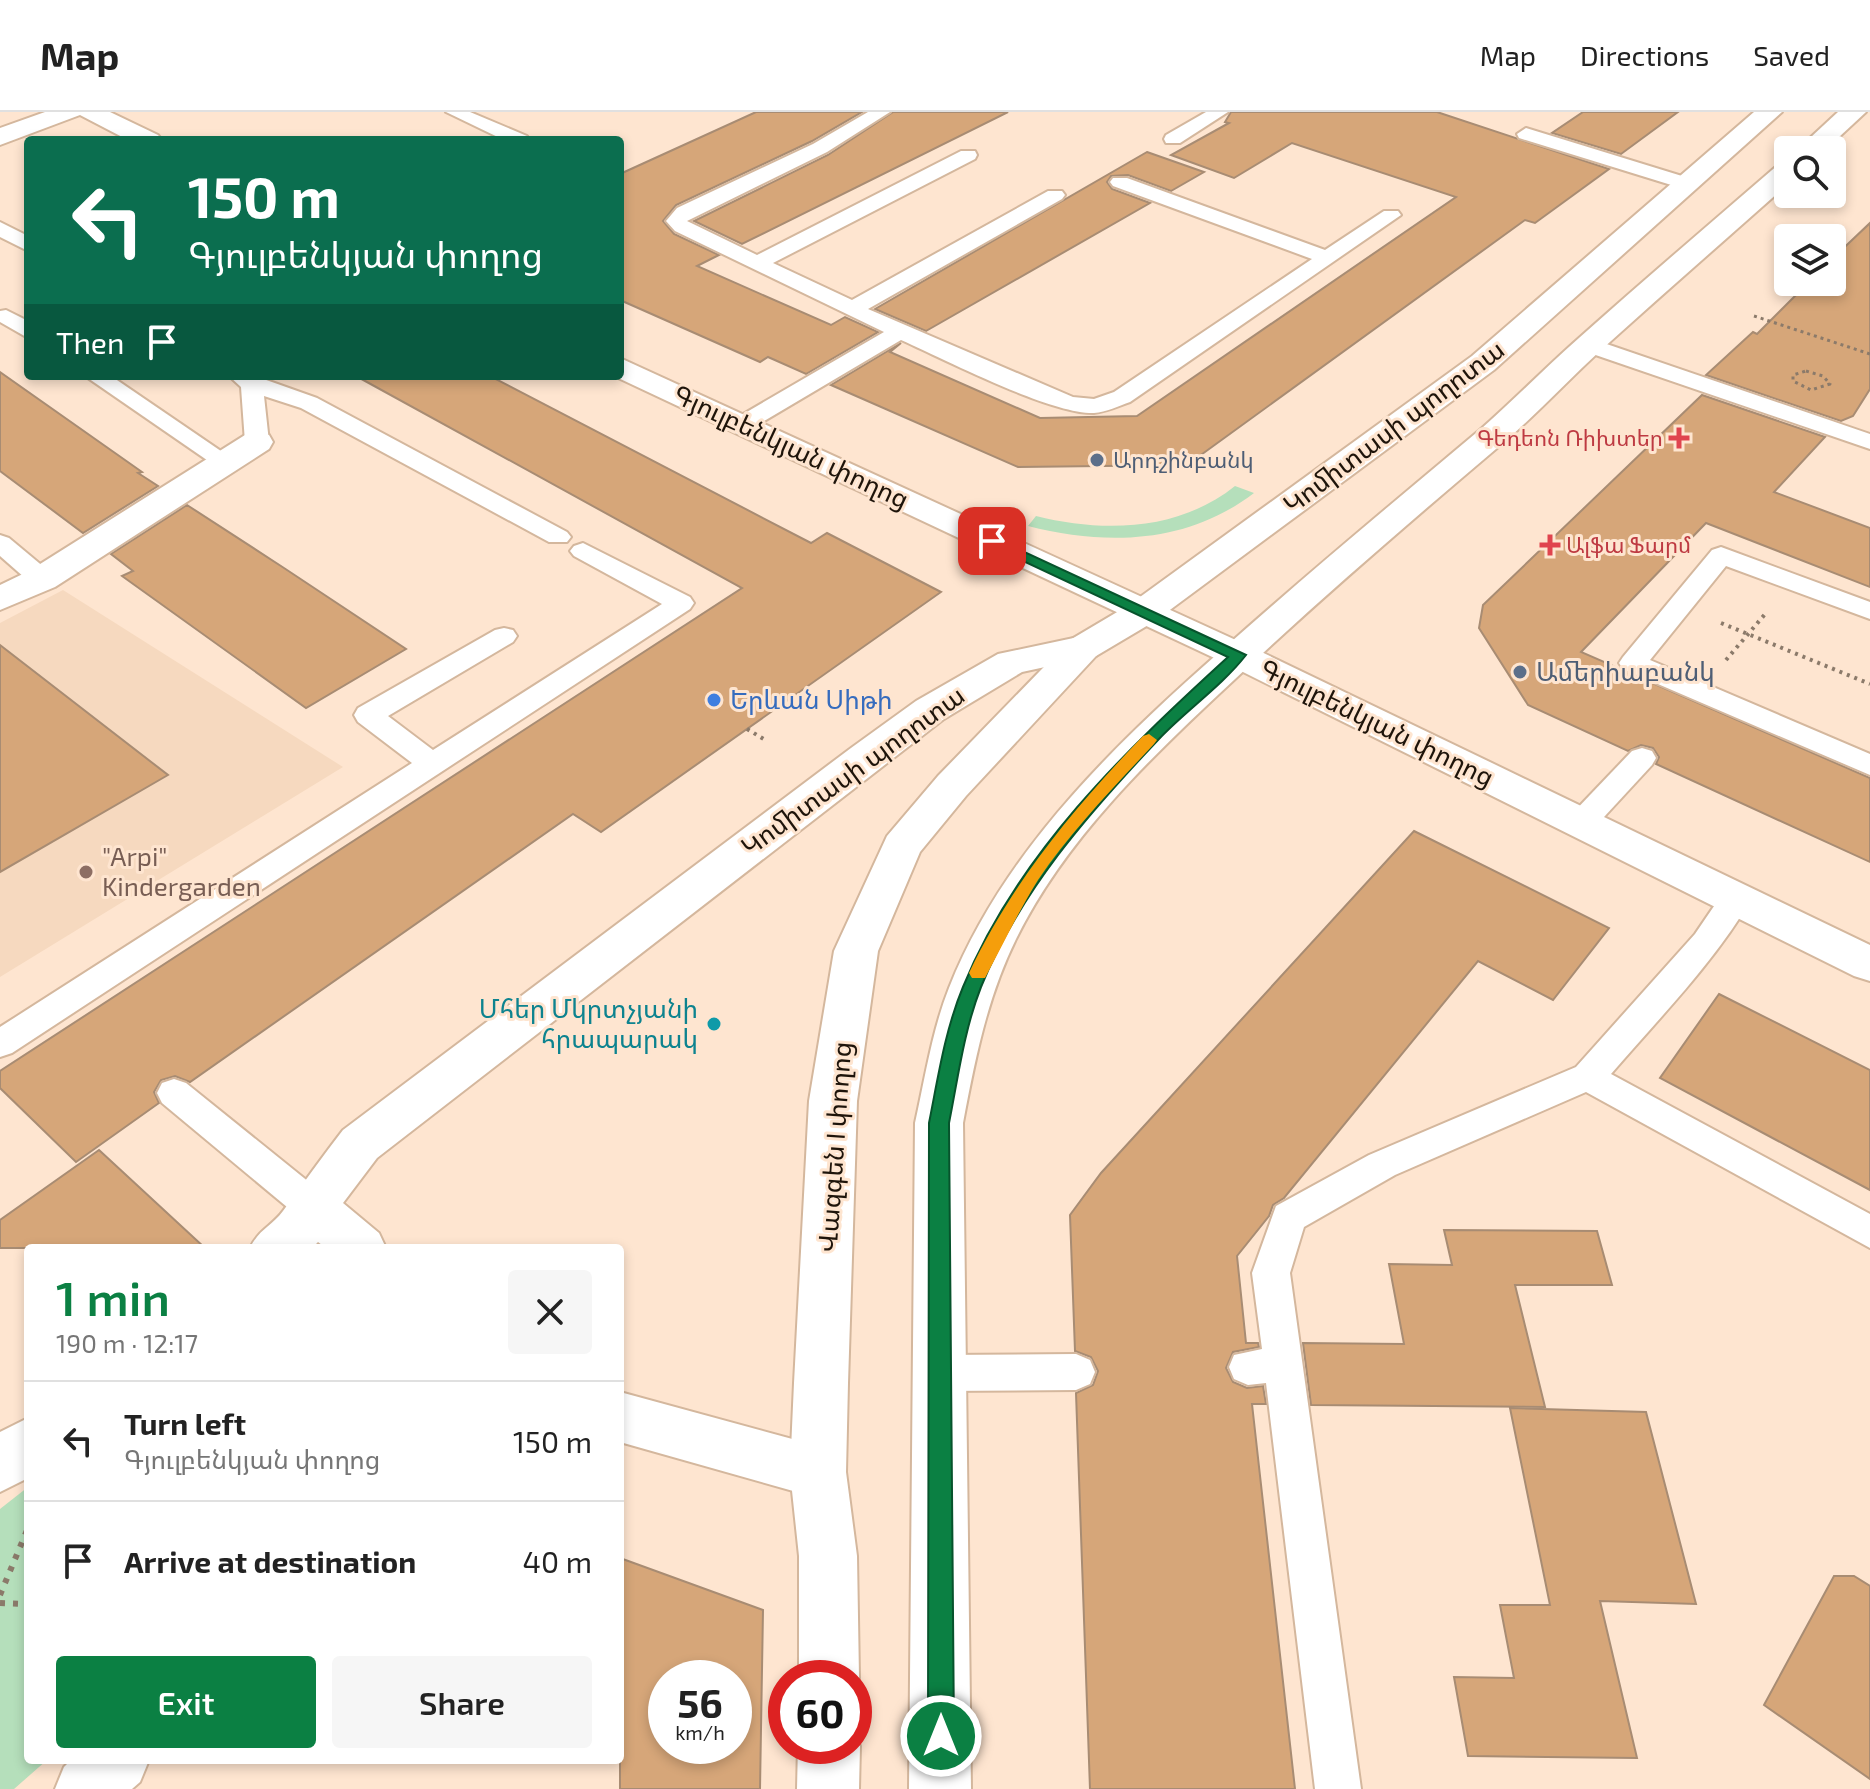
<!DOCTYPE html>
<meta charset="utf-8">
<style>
:root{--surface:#fff;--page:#f6f6f6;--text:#222;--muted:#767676;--line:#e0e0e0;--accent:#0b8043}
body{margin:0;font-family:"Exo 2","Noto Sans Armenian",sans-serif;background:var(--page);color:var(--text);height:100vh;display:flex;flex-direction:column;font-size:30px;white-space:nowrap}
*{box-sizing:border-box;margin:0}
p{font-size:26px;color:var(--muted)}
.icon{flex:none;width:44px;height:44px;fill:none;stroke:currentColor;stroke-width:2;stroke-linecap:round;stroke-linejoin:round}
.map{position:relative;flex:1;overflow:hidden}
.side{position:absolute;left:24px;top:1132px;width:600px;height:520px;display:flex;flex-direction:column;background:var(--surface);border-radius:8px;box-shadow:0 4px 12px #0003}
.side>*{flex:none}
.banner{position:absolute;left:24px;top:24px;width:600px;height:244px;border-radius:8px;box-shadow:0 4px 12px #0003;background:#0b6e4f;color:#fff;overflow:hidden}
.buttons{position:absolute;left:1774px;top:24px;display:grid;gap:16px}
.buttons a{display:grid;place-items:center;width:72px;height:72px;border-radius:8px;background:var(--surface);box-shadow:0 4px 12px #0003;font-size:40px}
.speed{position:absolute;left:648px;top:1548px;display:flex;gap:16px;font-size:40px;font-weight:700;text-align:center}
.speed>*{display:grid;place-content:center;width:104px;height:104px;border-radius:50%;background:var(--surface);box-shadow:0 4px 12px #0003;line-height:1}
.speed small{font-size:20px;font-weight:400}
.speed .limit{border:12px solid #d22;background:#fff;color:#111}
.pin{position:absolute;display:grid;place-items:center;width:68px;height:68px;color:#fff;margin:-34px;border-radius:16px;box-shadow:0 4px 12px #0006}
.me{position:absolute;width:88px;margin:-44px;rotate:0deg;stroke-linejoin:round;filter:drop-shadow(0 0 6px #0008)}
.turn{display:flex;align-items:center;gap:28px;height:168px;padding:0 32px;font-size:36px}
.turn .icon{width:104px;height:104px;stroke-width:2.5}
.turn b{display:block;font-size:56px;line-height:68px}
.then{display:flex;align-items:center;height:76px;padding:0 32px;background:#0003;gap:16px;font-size:30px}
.round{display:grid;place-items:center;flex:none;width:84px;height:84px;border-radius:8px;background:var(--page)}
.overview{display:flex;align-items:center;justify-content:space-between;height:136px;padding:0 32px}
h1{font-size:48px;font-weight:600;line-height:60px;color:var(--accent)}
.action{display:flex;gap:16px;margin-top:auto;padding:16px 32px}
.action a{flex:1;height:92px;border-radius:8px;background:var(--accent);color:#fff;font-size:32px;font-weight:600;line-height:92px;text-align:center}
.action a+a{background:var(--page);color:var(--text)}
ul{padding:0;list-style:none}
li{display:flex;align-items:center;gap:24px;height:120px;padding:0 32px;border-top:2px solid var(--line)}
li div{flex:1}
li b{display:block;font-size:30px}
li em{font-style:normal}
header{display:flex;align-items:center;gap:48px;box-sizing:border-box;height:112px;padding:0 40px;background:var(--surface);border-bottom:2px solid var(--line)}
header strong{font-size:38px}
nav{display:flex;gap:44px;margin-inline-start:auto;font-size:28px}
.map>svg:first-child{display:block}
.built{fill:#f6d9bf}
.green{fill:#b5dfbb}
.building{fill:#d6a679;stroke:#a88c73;stroke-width:2;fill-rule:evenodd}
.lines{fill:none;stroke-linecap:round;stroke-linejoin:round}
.lane-casing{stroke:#d4b79d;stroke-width:4}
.street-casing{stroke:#d4b79d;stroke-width:4}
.secondary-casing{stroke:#d4b79d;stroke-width:4}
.primary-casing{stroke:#d4b79d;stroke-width:4}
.path-far2{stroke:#8b7a6a;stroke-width:3;stroke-dasharray:3 4;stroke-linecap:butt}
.path-far1{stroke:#8b7a6a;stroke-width:4;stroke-dasharray:3 5;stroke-linecap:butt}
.path{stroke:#8b7a6a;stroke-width:6;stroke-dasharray:5 8;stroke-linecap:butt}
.lane{fill:#fff;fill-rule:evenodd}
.street{fill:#fff;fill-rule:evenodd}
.secondary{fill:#fff;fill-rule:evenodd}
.primary{fill:#fff;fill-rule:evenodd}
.route{fill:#0b8043;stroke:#07532c;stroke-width:2}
.slow{fill:#f59e0b}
.health-dot{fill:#e0444e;stroke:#fee5d0;stroke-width:3}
.service-dot{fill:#5c6f8a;stroke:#fee5d0;stroke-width:3}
.shop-dot{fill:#3f7fe0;stroke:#fee5d0;stroke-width:3}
.education-dot{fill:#8d6e63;stroke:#fee5d0;stroke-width:3}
.culture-dot{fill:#0f9aa8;stroke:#fee5d0;stroke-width:3}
.labels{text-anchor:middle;stroke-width:6;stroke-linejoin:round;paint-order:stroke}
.far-health-label{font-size:22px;fill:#be3a42;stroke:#fee5d0;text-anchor:end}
.far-service-label{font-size:22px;fill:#4e5e75;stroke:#fee5d0;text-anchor:start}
.street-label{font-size:26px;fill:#1e140a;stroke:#fee5d0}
.service-label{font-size:26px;fill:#4e5e75;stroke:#fee5d0;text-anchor:start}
.shop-label{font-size:26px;fill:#366cbe;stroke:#fee5d0;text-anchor:start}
.education-label{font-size:26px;fill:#785e54;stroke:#fee5d0;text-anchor:start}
.culture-label{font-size:26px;fill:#0d838f;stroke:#fee5d0;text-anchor:end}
</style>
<header>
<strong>Map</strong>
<nav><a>Map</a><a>Directions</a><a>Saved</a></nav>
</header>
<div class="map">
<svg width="1870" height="1677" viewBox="0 0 1870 1677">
<rect width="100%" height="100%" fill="#fee5d0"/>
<path class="built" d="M63 478 343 655 0 865V511Z"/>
<g class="green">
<path d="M1235 374 1254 381C1187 432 1107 434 1028 414L1036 404C1104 421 1179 419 1235 374Z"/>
<path d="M28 1375V1648H47L14 1677H0V1397Z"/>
</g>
<g class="building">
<path d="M756 0H862L812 29 676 93 663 109 674 122 719 143 697 154 831 213 845 205 878 220 806 262 768 245 760 250 620 188V62Z"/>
<path d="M893 0H1008L742 132 694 109 828 43Z"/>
<path d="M1231 0H1437L1609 57 1535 111 1525 108 1187 353 1018 355 831 273 901 231 890 240 1040 306 1137 304 1456 85 1292 31 1234 66 1171 43 1229 11 1225 10Z"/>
<path d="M1583 0H1678L1621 42 1552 21Z"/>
<path d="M1147 40 1204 60 1171 79 1128 63 1111 64 1107 70 1112 77 1150 91 926 219 875 197Z"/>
<path d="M1870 111V277L1853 304 1841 309 1706 263 1753 220 1757 222 1809 170H1832V147Z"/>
<path d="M0 260 142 360 138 361 158 374 83 421 0 359Z"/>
<path d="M356 264H490L811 431 827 421 941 480 601 720 573 702 190 970 175 964 161 968 154 980 159 991 76 1050 0 976V959L742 476Z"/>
<path d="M1702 283 1825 325 1774 380 1870 416V475L1706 411 1581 540 1870 666V750L1656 652 1659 645 1653 636 1641 633 1628 639 1528 593 1479 516 1483 493Z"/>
<path d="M187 393 284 456 406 537 306 596 122 464 133 459 111 442Z"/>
<path d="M0 533 168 663 0 760Z"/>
<path d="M1414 719 1609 816 1553 888 1478 849 1284 1086 1273 1093 1269 1104 1237 1144 1246 1231H1258L1259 1235 1233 1240 1226 1256 1233 1270 1247 1276 1263 1274 1266 1292H1252L1295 1677H1090L1076 1281 1093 1273 1098 1259 1091 1245 1075 1239 1070 1103 1101 1061Z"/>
<path d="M1719 882 1870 958V1078L1660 966Z"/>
<path d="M99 1038 205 1136H0V1108Z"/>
<path d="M1444 1118 1597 1119 1612 1173H1515L1545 1295 1311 1293 1303 1231 1404 1232 1389 1152 1452 1153Z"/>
<path d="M1510 1296 1646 1300 1696 1492 1600 1489 1637 1646 1468 1644 1454 1565 1514 1566 1500 1493H1550Z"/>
<path d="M620 1446 763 1498 760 1677H620ZM666 1566H734V1634H666Z"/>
<path d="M1834 1464H1854L1870 1474V1667L1764 1593Z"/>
</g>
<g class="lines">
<g class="lane-casing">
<g id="lane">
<path d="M446 0H470L527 24 529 28H504Z"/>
<path d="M868 0H890L827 40 687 109 757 143 961 39H975L977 43 975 47 773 151 852 188 1048 79H1062L1065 83 1062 87 868 197 1073 285 1094 287 1114 280 1312 147 1113 74 1110 70 1113 66H1127L1325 138 1384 99H1398L1401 103 1130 290C1119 294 1106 300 1094 301 1050 302 946 248 901 228L749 318H733L729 313 733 308 884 220 675 119 666 109 677 96 813 32Z"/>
<path d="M1206 0H1228L1180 31H1166L1164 27 1166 23Z"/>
<path d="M1526 16 1695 68 1698 72 1688 78 1681 76 1519 26 1517 22Z"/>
<path d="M0 110 28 124V139L0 125Z"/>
<path d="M6 198 28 209V226L0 210V199Z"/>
<path d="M1589 226 1870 322V337L1581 238 1578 233Z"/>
<path d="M85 264H111L237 350 233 355H217Z"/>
<path d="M229 264H255L317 286 567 420 571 425 567 430H549L301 296 264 284 269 330 265 335H249L245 330 241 275Z"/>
<path d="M0 423 9 426 51 461 55 467 51 473H33L0 444Z"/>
<path d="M583 431 690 485 694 491 690 497 12 941 0 945V915L412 651 358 610 354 603 358 596 495 518 504 516 513 518 517 524 513 530 388 604 433 638 662 492 574 444 570 439 574 434Z"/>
<path d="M1721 435 1870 490V507L1726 454 1650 548 1870 642V663L1623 557 1619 551 1623 545 1712 438Z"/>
<path d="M1642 636 1652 639 1656 646 1652 653 1592 718 1581 721 1570 718 1566 711 1570 704 1632 639Z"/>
<path d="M1736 775 1747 778 1752 786C1714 851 1660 905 1611 962L1870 1102V1136L1586 980 1395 1063 1304 1115 1290 1161 1361 1677H1315L1266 1271 1248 1273 1234 1267 1229 1255 1234 1243 1262 1237 1252 1161 1276 1094 1369 1043 1576 955 1695 822 1725 778Z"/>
<path d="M174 967 186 971 325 1083 330 1094 325 1105 312 1109 299 1105 162 991 157 981 162 971Z"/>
<path d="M1076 1242 1090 1248 1095 1260 1090 1272 1076 1278 940 1279 926 1273 921 1261 926 1249 940 1243Z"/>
</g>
</g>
<g class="street-casing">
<path id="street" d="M257 320 269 323 273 330 269 337 55 475 0 498V473L29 459 245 323Z"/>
</g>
<g class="secondary-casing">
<g id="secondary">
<path d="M45 0H110L158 23 162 28H128L80 3 0 33V16Z"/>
<path d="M620 246 1251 535 1870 833V869L1854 864 1225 551 614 264H620Z"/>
<path d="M1083 524 1096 528 1102 536 1096 544 1022 560 944 607 377 1046 343 1091 379 1121 386 1136H326L318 1130 312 1136H250C259 1117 272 1114 283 1099 303 1072 322 1045 343 1018L851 636 916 589 998 542Z"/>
<path d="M620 1280 818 1334 838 1341 846 1360 838 1379 818 1386 620 1330Z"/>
<path d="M28 1306V1366L0 1380V1320Z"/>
<path d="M71 1648H149L140 1670 132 1677H55L64 1655Z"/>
</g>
</g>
<g class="primary-casing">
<g id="primary">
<path d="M1754 0H1782L1494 258 1155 509 1096 544 966 684 920 740 878 839 857 989 848 1271 846 1360 857 1444 859 1566 854 1579V1566H799V1444L790 1360 794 1271 809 989 834 839 887 724 938 664 1070 528 1129 493 1472 244Z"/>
<path d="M1838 0H1866L1825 38H1797Z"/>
<path d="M1788 50V72C1726 127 1663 182 1601 238 1568 268 1537 302 1503 331 1412 408 1321 486 1234 568 1152 644 1066 726 1016 827 987 886 975 947 963 1011L971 1677H909L915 1011C925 966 932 919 949 876 1006 732 1126 622 1240 522 1319 452 1401 384 1482 316 1515 287 1546 255 1579 226 1645 167 1712 110 1779 52Z"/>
<path d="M854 1620 860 1634 859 1677H797L798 1634H854Z"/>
</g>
</g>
<g class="path-far2">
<path d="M1754 204 1870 242"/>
<path d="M1806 259 1823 264 1830 272 1811 278 1793 269V263Z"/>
</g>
<g class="path-far1">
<path d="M1721 511 1870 572"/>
<path d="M1726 548 1766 501"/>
<path d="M747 617 767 629"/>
</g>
<g class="path">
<path d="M0 1483 28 1416"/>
<path d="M0 1491 28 1492"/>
</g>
<use href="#lane" class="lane"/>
<use href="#street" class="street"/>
<use href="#secondary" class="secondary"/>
<use href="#primary" class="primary"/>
</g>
<path class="route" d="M992 425 1246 543C1221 575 1185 599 1158 628 1088 702 1020 779 981 875 964 918 958 966 949 1011L954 1624 950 1633 941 1637 932 1633 928 1624 929 1011C938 966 945 918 963 875 1017 742 1124 640 1228 545L987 432 984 429Z"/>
<path class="slow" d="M1149 622 1157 628 1154 632C1114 675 1071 719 1038 768 1018 800 1003 833 985 866H972L969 861C1012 770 1074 696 1143 624Z"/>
<g class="health-dot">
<path d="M1675 314h8v8h8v8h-8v8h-8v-8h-8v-8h8z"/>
<path d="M1546 421h8v8h8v8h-8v8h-8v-8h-8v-8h8z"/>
</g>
<g class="service-dot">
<circle cx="1097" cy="348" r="8"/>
<circle cx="1520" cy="560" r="8"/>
</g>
<circle class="shop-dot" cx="714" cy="588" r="8"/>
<circle class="education-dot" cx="86" cy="760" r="8"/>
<circle class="culture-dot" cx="714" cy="912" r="8"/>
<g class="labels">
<g class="far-health-label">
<text x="1663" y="334">Գեդեոն Ռիխտեր</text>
<text x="1566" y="441" text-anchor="start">Ալֆա Ֆարմ</text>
</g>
<g class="far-service-label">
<text x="1113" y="356">Արդշինբանկ</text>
</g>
<g class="street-label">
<text transform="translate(1394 315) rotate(-37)" y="9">Կոմիտասի պողոտա</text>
<text transform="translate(791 335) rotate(25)" y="9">Գյուլբենկյան փողոց</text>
<text transform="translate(1377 611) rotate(26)" y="9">Գյուլբենկյան փողոց</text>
<text transform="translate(853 659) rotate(-36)" y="9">Կոմիտասի պողոտա</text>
<text transform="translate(835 1035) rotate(-86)" y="9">Վազգեն I փողոց</text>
</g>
<g class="service-label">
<text x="1536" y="569">Ամերիաբանկ</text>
</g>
<g class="shop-label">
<text x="730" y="597">Երևան Սիթի</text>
</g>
<g class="education-label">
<text x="102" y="754">"Arpi"<tspan x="102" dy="30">Kindergarden</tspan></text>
</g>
<g class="culture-label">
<text x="698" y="906">Մհեր Մկրտչյանի<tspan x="698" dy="30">հրապարակ</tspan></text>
</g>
</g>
</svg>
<div class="buttons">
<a><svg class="icon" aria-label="search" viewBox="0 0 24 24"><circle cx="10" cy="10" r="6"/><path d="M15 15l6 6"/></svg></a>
<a><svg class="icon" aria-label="layers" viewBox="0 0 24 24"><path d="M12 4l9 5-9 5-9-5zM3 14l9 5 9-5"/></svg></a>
</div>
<div class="speed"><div>56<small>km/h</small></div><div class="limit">60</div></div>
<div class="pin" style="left:992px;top:429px;background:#d93025"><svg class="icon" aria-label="arrive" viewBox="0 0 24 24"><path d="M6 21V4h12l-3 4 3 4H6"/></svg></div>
<svg class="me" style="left:941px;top:1624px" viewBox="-20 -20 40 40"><circle r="17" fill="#0b8043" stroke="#fff" stroke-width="3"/><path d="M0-11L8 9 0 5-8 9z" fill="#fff"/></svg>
<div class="banner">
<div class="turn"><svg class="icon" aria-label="left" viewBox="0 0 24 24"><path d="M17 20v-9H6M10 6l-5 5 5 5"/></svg><div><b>150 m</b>Գյուլբենկյան փողոց</div></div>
<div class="then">Then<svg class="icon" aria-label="arrive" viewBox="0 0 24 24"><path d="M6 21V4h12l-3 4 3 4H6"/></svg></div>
</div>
<section class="side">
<div class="overview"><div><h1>1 min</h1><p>190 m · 12:17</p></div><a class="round"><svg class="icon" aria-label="close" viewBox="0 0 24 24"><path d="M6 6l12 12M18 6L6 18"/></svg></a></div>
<ul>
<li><svg class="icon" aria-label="left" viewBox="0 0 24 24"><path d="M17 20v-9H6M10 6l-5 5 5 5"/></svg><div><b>Turn left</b><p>Գյուլբենկյան փողոց</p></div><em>150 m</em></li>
<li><svg class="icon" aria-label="arrive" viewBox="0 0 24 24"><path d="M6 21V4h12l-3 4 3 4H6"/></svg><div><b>Arrive at destination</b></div><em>40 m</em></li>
</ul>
<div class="action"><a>Exit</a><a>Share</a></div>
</section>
</div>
